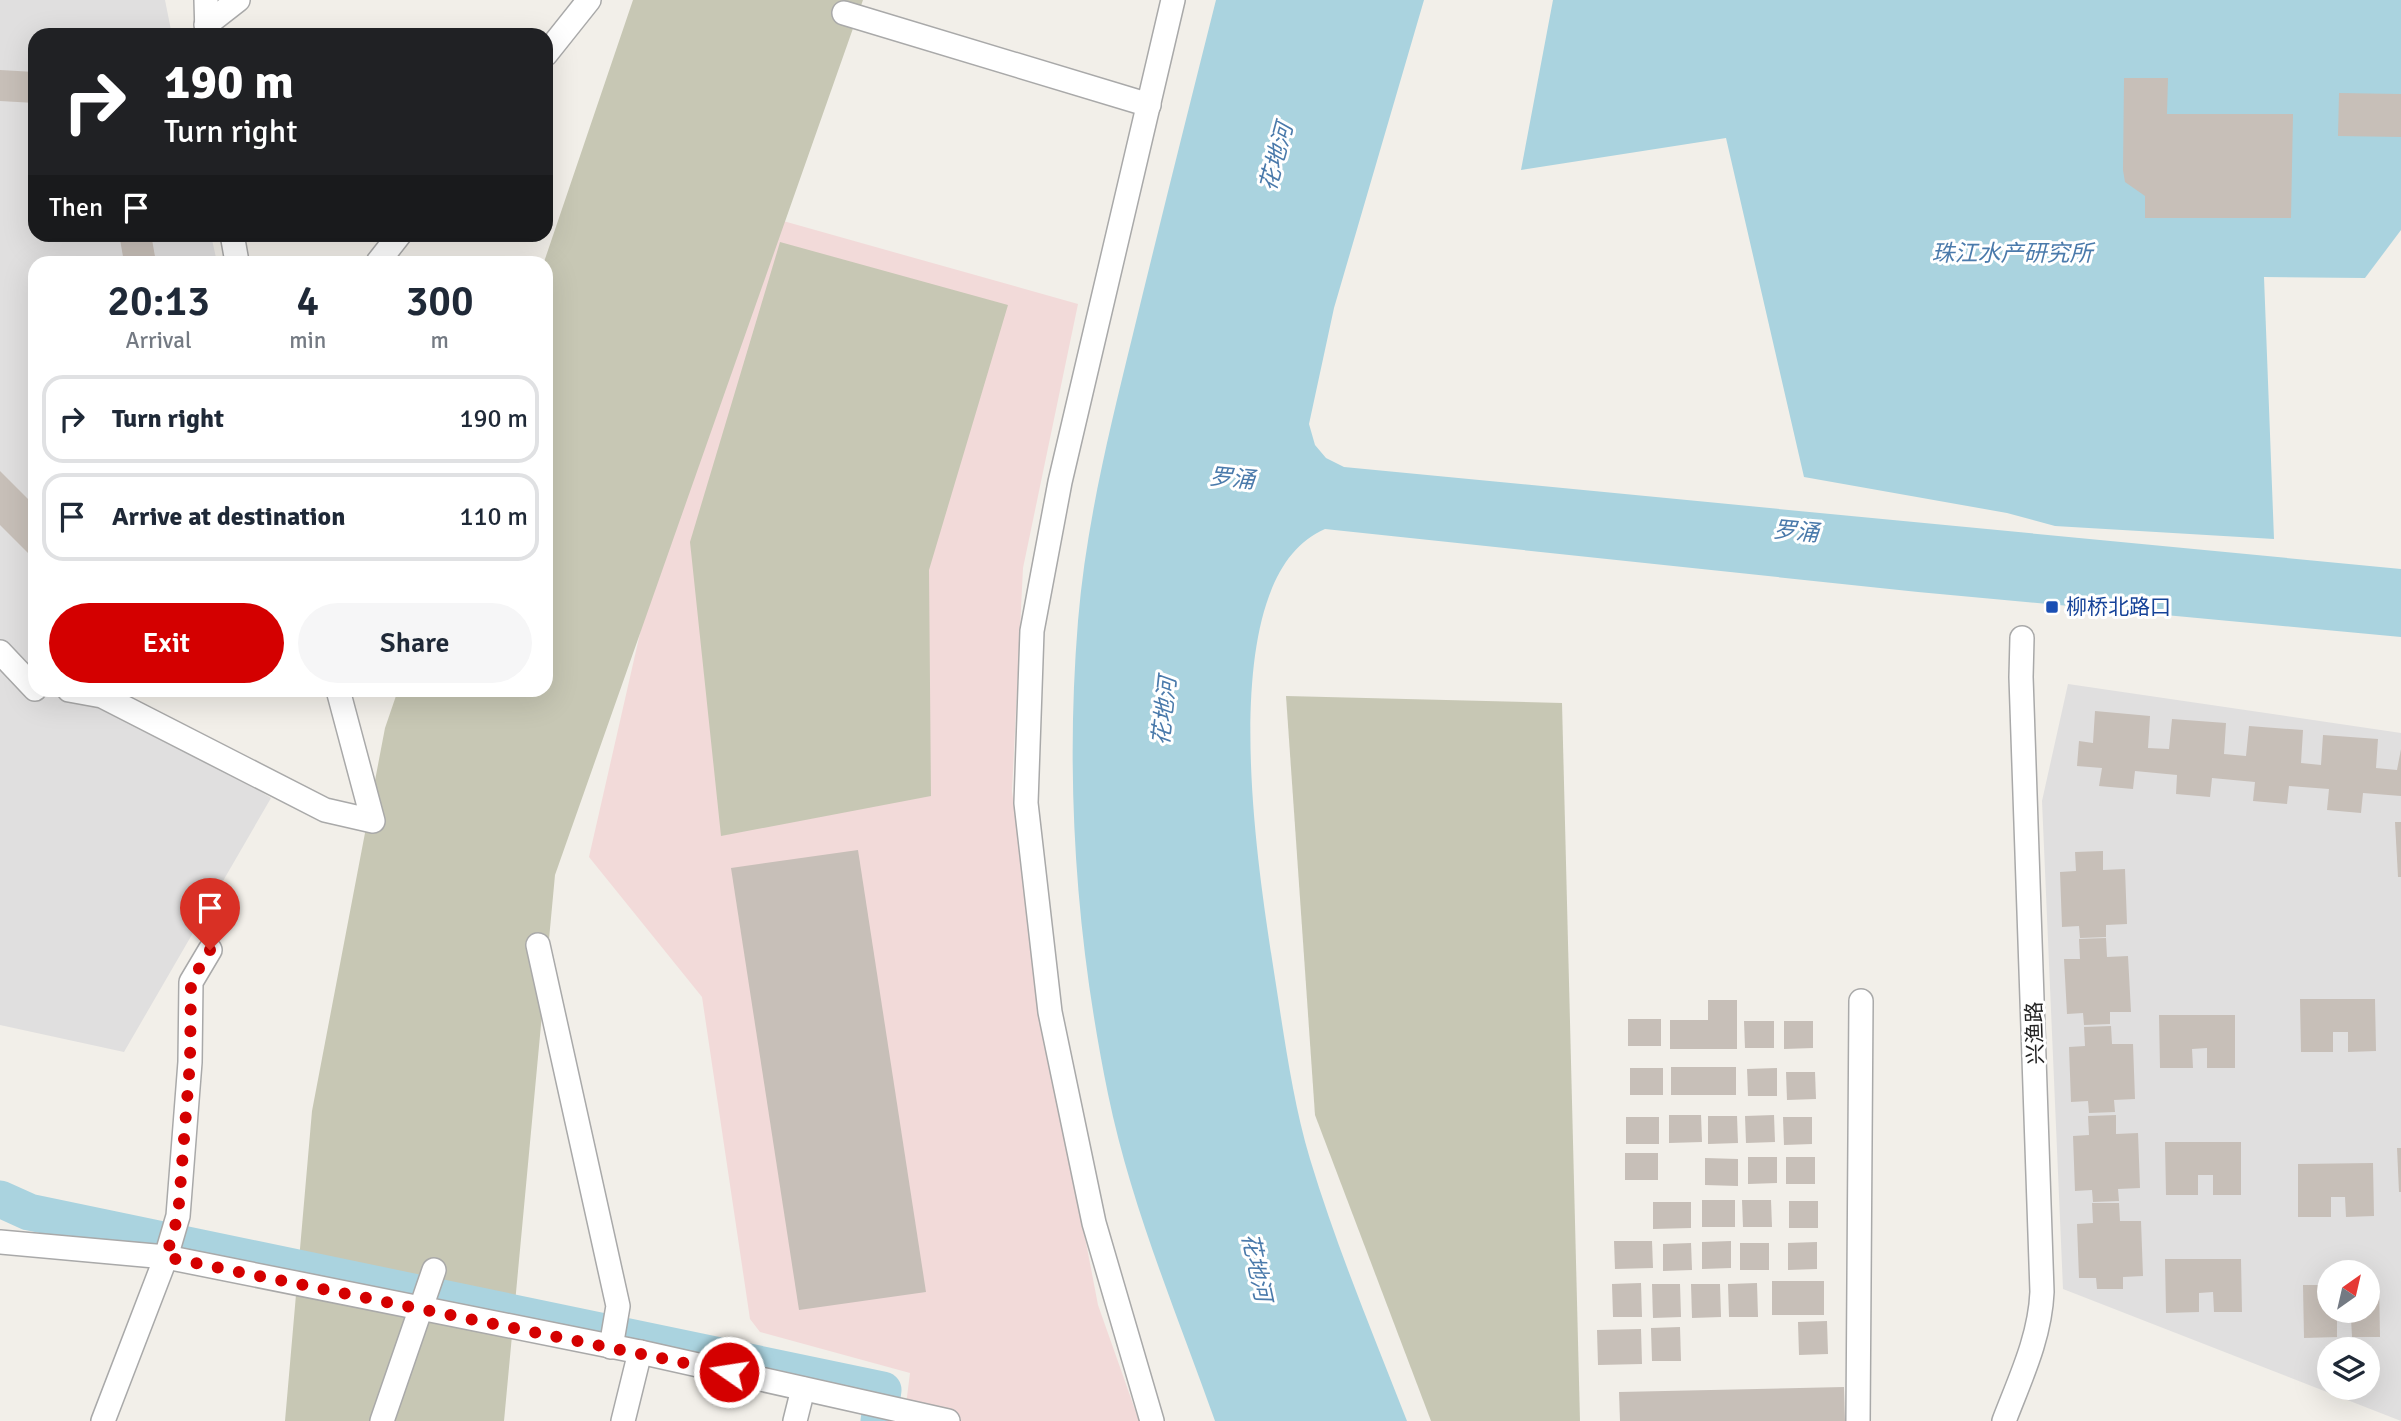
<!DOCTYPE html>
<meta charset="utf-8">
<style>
:root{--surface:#fff;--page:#f6f6f7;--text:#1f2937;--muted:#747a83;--line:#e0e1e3;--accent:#d40000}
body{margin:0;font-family:Signika,"Noto Sans SC",sans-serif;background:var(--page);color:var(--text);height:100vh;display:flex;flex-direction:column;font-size:26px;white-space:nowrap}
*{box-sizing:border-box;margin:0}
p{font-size:23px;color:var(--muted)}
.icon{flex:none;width:38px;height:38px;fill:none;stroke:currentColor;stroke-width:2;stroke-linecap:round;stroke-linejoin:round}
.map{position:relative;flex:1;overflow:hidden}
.details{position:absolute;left:28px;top:256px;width:525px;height:441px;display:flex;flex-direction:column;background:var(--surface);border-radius:21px;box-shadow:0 7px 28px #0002}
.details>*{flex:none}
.hud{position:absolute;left:28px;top:28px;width:525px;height:214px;border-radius:21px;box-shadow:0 7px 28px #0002;background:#202124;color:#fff;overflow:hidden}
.needle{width:46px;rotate:34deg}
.tools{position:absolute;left:2317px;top:1260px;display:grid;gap:14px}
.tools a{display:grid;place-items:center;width:63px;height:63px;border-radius:50%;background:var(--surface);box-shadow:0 7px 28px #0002;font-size:35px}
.pin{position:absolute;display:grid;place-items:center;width:60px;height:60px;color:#fff;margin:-72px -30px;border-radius:50% 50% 50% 0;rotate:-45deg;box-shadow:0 0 7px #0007}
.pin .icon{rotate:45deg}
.me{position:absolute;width:77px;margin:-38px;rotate:283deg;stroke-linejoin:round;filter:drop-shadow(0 0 5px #0008)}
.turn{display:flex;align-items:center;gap:24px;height:147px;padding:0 21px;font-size:32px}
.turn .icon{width:91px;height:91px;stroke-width:2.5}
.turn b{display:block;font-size:49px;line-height:60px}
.then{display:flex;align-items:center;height:66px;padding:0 21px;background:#0003;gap:14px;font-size:26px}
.eta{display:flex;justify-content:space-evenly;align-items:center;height:119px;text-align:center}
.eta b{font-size:42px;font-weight:600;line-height:49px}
.action{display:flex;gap:14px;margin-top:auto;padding:14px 21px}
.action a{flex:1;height:80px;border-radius:42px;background:var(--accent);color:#fff;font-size:28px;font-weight:600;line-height:80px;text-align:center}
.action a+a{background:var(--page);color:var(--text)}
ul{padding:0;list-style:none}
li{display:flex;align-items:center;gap:21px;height:88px;margin:0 14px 10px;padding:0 7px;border:4px solid var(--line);border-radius:21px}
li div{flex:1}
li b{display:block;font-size:26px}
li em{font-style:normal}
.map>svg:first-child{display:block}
.residential{fill:#e0dfdf;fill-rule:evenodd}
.commercial{fill:#f2dad9}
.construction{fill:#c7c7b4}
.water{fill:#aad3df}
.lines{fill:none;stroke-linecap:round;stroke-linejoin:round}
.river{stroke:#aad3df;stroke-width:37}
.building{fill:#c7bfb8}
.minor-casing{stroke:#a9a9a9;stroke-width:26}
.minor{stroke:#fff;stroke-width:23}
.route{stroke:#d40000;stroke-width:12;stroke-dasharray:0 21.6}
.transit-dot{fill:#1a4fb4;stroke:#fff;stroke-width:2.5}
.labels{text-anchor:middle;stroke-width:6;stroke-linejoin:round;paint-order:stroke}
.transit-label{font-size:21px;fill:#164399;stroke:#fff;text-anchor:start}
.street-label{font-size:21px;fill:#222;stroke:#fff}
.water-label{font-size:23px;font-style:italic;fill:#4a7aab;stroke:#fff}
</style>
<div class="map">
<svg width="2401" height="1421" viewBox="0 0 2401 1421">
<rect width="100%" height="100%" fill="#f2efe9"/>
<g class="residential">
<path d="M0 0H165L172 35H35V234L211 235 217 262H35V690H102L271 798 124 1052 0 1025Z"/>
<path d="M2068 684 2401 733V1421L2063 1289 2042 801ZM2329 1272H2368V1311H2329ZM2329 1349H2368V1388H2329Z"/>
</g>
<path class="commercial" d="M737 208 1078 304 1023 568 1012 791 1037 987 1098 1305 1139 1421H904L910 1373 760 1332 750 1319 702 997 589 857Z"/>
<g class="construction">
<path d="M633 0H863L555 875 504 1421H285L312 1111 385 728 398 690H546L544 262Z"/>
<path d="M780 242 1008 305 929 570 931 796 721 836 690 542Z"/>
<path d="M1286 696 1562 703 1580 1421H1431L1315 1115Z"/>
</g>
<g class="water">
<path d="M1216 0H1424L1334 308 1309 424 1315 445 1326 458 1344 467 2401 569V637L1918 592 1325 529C1209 578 1259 873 1274 972 1284 1035 1292 1098 1310 1159 1337 1248 1373 1334 1407 1421H1215C1177 1314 1131 1206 1108 1094 1076 938 1065 781 1078 621 1086 524 1110 428 1133 334 1160 223 1188 111 1216 0Z"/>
<path d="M1553 0H2401V230L2365 278 2264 277 2274 539 2055 526 2007 513 1804 477 1726 138 1521 170Z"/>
</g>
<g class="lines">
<path class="river" d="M0 1199 29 1212 883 1390 879 1421"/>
</g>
<g class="building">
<path d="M0 70 35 72V103L0 101Z"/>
<path d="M2124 78H2168L2167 114H2293L2291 218H2145V196L2125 182 2123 170Z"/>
<path d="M2339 93 2401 94V137L2338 136Z"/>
<path d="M119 234H151L156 262H124Z"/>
<path d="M0 471 35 506V560L0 525Z"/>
<path d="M2095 711 2150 716 2148 748 2169 749 2172 719 2226 723 2224 754 2246 756 2249 726 2303 730 2301 763 2321 765 2323 735 2378 739 2376 768 2397 770 2401 749V796L2363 793 2361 813 2327 810 2329 789 2289 786 2287 804 2253 801 2255 782 2212 778 2210 797 2176 794 2177 775 2135 771 2133 789 2099 786 2102 768 2077 766 2079 741 2093 743Z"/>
<path d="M2395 822H2401V877H2398Z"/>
<path d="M858 850 926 1292 799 1310 731 868Z"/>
<path d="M2103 851V870L2125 869 2127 924 2106 925V937L2080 938 2079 926 2062 927 2060 872 2076 871 2075 852Z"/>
<path d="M2106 938 2107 957 2128 956 2131 1012H2110V1024L2084 1025 2083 1013 2067 1014 2064 959H2080L2079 939Z"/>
<path d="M2300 999H2375L2376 1051 2348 1052V1032H2333V1052H2301Z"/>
<path d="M1708 1000H1737V1049H1670V1020H1708Z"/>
<path d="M2159 1015H2235V1068H2207V1048L2192 1049 2193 1068H2160Z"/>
<rect x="1628" y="1019" width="33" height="27"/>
<path d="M1744 1021H1774V1048H1745Z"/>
<path d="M1784 1021H1813V1048L1784 1049Z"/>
<path d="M2111 1026 2112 1044H2133L2135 1099 2114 1100 2115 1112 2089 1113 2088 1101 2071 1102 2069 1047 2085 1046 2084 1027Z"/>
<rect x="1671" y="1067" width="65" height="28"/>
<rect x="1630" y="1068" width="33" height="27"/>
<path d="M1777 1068V1096H1748L1747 1069Z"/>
<path d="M1786 1072H1815L1816 1099 1787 1100Z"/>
<path d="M1669 1115H1701L1702 1142 1669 1143Z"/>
<path d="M1774 1115 1775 1142 1746 1143 1745 1116Z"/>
<path d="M2116 1115V1134L2138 1133 2140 1188 2118 1189 2119 1201 2093 1202 2092 1190 2075 1191 2073 1136 2089 1135 2088 1116Z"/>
<path d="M1708 1116H1737L1738 1143 1708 1144Z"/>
<rect x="1626" y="1117" width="33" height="27"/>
<path d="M1783 1117H1812V1144L1784 1145Z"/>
<path d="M2165 1142H2241V1195H2213V1175H2198V1195H2166Z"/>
<path d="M2397 1148H2401V1192H2399Z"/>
<rect x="1625" y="1153" width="33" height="27"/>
<path d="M1748 1157H1777V1183L1748 1184Z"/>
<rect x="1786" y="1157" width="29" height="27"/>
<path d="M1705 1158 1738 1159V1186L1705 1185Z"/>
<path d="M2373 1163 2374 1216 2346 1217 2345 1197H2331V1217H2298V1164Z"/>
<rect x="1702" y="1200" width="33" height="27"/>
<path d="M1742 1200H1771L1772 1227H1743Z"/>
<rect x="1789" y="1201" width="29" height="27"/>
<path d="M1653 1202H1691V1228L1653 1229Z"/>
<path d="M2092 1203H2119L2120 1221H2141L2143 1276 2123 1277V1289H2097L2096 1278H2079L2077 1224 2093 1223Z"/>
<path d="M1614 1241H1652L1653 1268 1615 1269Z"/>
<path d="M1731 1241V1268L1702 1269V1242Z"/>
<path d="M1817 1242V1269L1788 1270V1243Z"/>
<path d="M1691 1243 1692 1270 1663 1271V1244Z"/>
<rect x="1740" y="1243" width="29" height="27"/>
<path d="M2165 1259H2241L2242 1312H2214L2213 1292 2199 1293V1312L2166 1313Z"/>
<rect x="1772" y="1281" width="52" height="34"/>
<path d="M1641 1283 1642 1317H1613L1612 1284Z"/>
<path d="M1757 1283 1758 1317H1729L1728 1284Z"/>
<path d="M1652 1284H1680L1681 1317 1653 1318Z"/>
<path d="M1691 1284H1720L1721 1317 1692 1318Z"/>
<path d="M2368 1284H2379L2380 1337H2352L2351 1318H2337V1337L2304 1338 2303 1285H2329V1311H2368Z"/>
<path d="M1827 1321 1828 1354 1799 1355 1798 1322Z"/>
<path d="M1680 1327 1681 1361H1652L1651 1328Z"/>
<path d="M1641 1329 1642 1364 1598 1365 1597 1330Z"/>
<path d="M1844 1387 1845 1421H1620L1619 1392Z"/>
</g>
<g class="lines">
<g class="minor-casing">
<g id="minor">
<path d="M206 0 207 35"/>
<path d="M844 13 1149 105"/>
<path d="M206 25 238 0"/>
<path d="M546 54 589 0"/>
<path d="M232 234 237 262"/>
<path d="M378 262 400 234"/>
<path d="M0 652 35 689"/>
<path d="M69 690 102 696 325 810 373 821 338 690"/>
<path d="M538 945 618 1306 611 1347"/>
<path d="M0 1242 166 1257 640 1352 948 1421"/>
<path d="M103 1421 166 1257 178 1216 190 1062 191 982 210 950"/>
<path d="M382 1421 434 1270"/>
<path d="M623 1421 640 1352"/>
<path d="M795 1421 803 1389"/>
<path d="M1152 1421 1094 1223 1050 1012 1026 803 1032 631 1060 482 1173 0"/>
<path d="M1858 1421 1861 1001"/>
<path d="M2004 1421C2020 1379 2040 1338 2042 1292L2021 677 2022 638"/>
</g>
</g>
<use href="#minor" class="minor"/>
</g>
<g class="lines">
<path class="route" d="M210 950 191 982 190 1062 178 1216 166 1257 729 1372"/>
</g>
<rect class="transit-dot" x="2045" y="600" width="14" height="14" rx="3.5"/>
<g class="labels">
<g class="transit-label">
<text x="2066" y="614">柳桥北路口</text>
</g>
<g class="street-label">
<text transform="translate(2035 1033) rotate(-92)" y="7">兴渔路</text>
</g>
<g class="water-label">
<text transform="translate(1276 157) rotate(-75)" y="8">花地河</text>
<text x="2012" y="261">珠江水产研究所</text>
<text transform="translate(1232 478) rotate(5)" y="8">罗涌</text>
<text transform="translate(1796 531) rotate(5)" y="8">罗涌</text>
<text transform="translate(1164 711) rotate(-84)" y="8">花地河</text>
<text transform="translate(1257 1267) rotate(78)" y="8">花地河</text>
</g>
</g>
</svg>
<div class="tools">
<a><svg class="needle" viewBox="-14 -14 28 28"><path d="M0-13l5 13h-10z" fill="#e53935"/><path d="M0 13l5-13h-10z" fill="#747a83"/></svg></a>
<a><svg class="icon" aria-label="layers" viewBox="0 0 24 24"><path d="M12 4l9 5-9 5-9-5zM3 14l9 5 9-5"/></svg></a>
</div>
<div class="pin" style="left:210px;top:950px;background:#d93025"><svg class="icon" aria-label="arrive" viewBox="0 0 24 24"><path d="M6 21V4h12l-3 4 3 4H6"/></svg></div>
<svg class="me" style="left:729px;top:1372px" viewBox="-20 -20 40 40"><circle r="17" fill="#d40000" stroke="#fff" stroke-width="3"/><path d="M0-11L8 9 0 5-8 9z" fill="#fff"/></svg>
<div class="hud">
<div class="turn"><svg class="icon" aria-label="right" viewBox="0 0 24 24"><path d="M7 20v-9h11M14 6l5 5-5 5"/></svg><div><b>190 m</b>Turn right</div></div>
<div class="then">Then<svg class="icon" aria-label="arrive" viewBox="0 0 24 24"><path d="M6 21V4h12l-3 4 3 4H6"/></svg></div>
</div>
<section class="details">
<div class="eta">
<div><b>20:13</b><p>Arrival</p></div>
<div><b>4</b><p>min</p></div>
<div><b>300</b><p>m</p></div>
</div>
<ul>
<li><svg class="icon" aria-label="right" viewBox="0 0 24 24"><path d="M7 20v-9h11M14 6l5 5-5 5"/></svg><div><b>Turn right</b></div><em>190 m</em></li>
<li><svg class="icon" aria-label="arrive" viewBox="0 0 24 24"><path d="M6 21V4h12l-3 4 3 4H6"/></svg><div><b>Arrive at destination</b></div><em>110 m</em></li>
</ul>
<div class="action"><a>Exit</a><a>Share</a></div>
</section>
</div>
